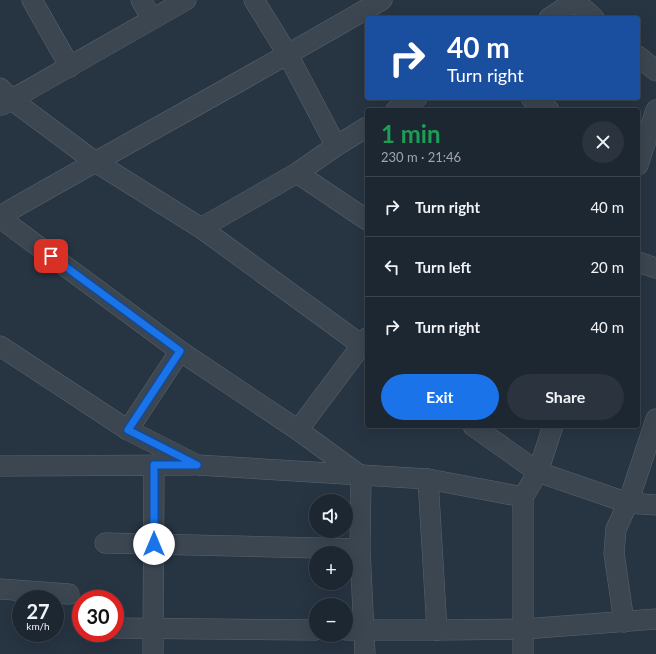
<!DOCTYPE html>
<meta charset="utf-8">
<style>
:root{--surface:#1d2732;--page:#2a333e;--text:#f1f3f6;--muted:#a0a5ac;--line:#3b444d;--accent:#1a73e8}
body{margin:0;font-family:Lato,sans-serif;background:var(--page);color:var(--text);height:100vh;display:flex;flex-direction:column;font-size:15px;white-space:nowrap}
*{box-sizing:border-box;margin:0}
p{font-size:13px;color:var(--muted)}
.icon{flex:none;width:22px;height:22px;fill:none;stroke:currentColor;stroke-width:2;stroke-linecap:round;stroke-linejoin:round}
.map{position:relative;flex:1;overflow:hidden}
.side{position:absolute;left:365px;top:108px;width:275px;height:320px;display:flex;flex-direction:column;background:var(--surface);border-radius:4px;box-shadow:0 4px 16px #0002,0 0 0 1px var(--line)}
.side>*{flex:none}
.guide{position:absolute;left:365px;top:16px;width:275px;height:84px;border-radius:4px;box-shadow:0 4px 16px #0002,0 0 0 1px var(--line);background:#1a4fa0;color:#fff;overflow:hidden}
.fabs{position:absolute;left:309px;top:494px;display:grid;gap:8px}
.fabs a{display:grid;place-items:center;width:44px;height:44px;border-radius:50%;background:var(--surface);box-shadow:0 4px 16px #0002,0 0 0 1px var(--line);font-size:20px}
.speed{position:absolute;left:12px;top:590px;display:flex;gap:8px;font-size:20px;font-weight:700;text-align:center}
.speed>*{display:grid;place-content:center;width:52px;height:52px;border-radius:50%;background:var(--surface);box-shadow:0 4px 16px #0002,0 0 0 1px var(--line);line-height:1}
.speed small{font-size:10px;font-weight:400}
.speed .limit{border:6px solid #d22;background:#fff;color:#111}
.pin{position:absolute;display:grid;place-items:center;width:34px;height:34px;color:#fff;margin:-17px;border-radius:8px;box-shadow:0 2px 6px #0006}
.me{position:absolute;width:44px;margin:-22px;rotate:0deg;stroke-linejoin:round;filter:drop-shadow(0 0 3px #0008)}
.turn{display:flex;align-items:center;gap:14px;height:84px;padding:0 16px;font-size:18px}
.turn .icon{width:52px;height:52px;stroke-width:2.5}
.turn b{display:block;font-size:28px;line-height:34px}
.round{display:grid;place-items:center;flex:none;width:42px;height:42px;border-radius:21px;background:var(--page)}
.summary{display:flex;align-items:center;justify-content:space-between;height:68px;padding:0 16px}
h1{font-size:24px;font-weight:700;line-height:30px;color:#1e9e55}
.primary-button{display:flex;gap:8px;margin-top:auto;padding:8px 16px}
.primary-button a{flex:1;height:46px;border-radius:24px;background:var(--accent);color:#fff;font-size:16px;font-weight:700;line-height:46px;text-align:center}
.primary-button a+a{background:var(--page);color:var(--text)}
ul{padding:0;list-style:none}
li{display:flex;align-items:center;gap:12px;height:60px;padding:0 16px;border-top:1px solid var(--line)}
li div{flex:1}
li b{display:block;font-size:15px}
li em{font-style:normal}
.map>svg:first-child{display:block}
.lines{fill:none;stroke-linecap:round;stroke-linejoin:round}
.minor-casing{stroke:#59646f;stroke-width:21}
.minor{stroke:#3b4651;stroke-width:20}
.route-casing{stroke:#114b97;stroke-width:10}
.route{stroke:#1a73e8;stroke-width:7}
</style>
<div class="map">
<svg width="656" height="654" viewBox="0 0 656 654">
<rect width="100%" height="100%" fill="#273442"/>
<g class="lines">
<g class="minor-casing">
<g id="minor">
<path d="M32 0 70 67"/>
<path d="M141 0 152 19"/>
<path d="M254 0 288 55 336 146"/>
<path d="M574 0 594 18"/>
<path d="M549 18 575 1"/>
<path d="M638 56 656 71"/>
<path d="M0 88 12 100 94 161 201 228 367 349"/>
<path d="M531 98 549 110"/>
<path d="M2 105 186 0"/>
<path d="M396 110 417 98"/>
<path d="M638 165 656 110"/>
<path d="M297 173 367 220"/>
<path d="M0 216C127 143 256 74 382 0"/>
<path d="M0 218 180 351 298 430 361 476 360 549 365 654"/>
<path d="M201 228 297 173 336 146 367 127"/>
<path d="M638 262 656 268"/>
<path d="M0 346 128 430 197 465 428 479 523 497 538 472 628 503 656 505"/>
<path d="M473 426 538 472 553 426"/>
<path d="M128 430 180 351"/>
<path d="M298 430 367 338"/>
<path d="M0 466 192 465"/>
<path d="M428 479 437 630 524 629 656 619"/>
<path d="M523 497V654"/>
<path d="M105 543 360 549"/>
<path d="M0 589 69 594"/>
<path d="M624 622 614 553 616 529 628 503 656 419"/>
<path d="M115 628 316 630"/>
<path d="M346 630H437"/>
<path d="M153 654 154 465"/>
</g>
</g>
<use href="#minor" class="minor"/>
</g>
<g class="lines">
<g class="route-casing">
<path id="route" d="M51 256 180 351 128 430 197 465H154V544"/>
</g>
<use href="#route" class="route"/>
</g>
</svg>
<div class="fabs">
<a><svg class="icon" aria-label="sound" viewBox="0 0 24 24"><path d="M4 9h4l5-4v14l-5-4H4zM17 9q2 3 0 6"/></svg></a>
<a>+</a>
<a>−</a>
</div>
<div class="speed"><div>27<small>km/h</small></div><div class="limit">30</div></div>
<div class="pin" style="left:51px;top:256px;background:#d93025"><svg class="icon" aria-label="arrive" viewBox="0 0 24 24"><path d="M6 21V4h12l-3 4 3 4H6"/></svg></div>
<svg class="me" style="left:154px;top:544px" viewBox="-20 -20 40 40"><circle r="19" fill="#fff"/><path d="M0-13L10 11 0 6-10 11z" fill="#1a73e8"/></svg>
<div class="guide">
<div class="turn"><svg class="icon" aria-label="right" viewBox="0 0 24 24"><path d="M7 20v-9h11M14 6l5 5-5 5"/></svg><div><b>40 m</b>Turn right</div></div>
</div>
<section class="side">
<div class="summary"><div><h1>1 min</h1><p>230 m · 21:46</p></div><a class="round"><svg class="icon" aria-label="close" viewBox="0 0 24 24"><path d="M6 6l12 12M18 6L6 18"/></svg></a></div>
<ul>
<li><svg class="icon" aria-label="right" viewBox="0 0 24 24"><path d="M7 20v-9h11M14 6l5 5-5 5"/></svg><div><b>Turn right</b></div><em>40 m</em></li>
<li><svg class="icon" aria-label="left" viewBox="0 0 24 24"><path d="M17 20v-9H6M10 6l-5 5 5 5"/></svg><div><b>Turn left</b></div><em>20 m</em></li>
<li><svg class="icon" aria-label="right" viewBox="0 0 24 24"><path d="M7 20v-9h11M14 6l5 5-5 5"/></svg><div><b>Turn right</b></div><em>40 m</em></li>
</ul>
<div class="primary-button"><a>Exit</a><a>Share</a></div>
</section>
</div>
